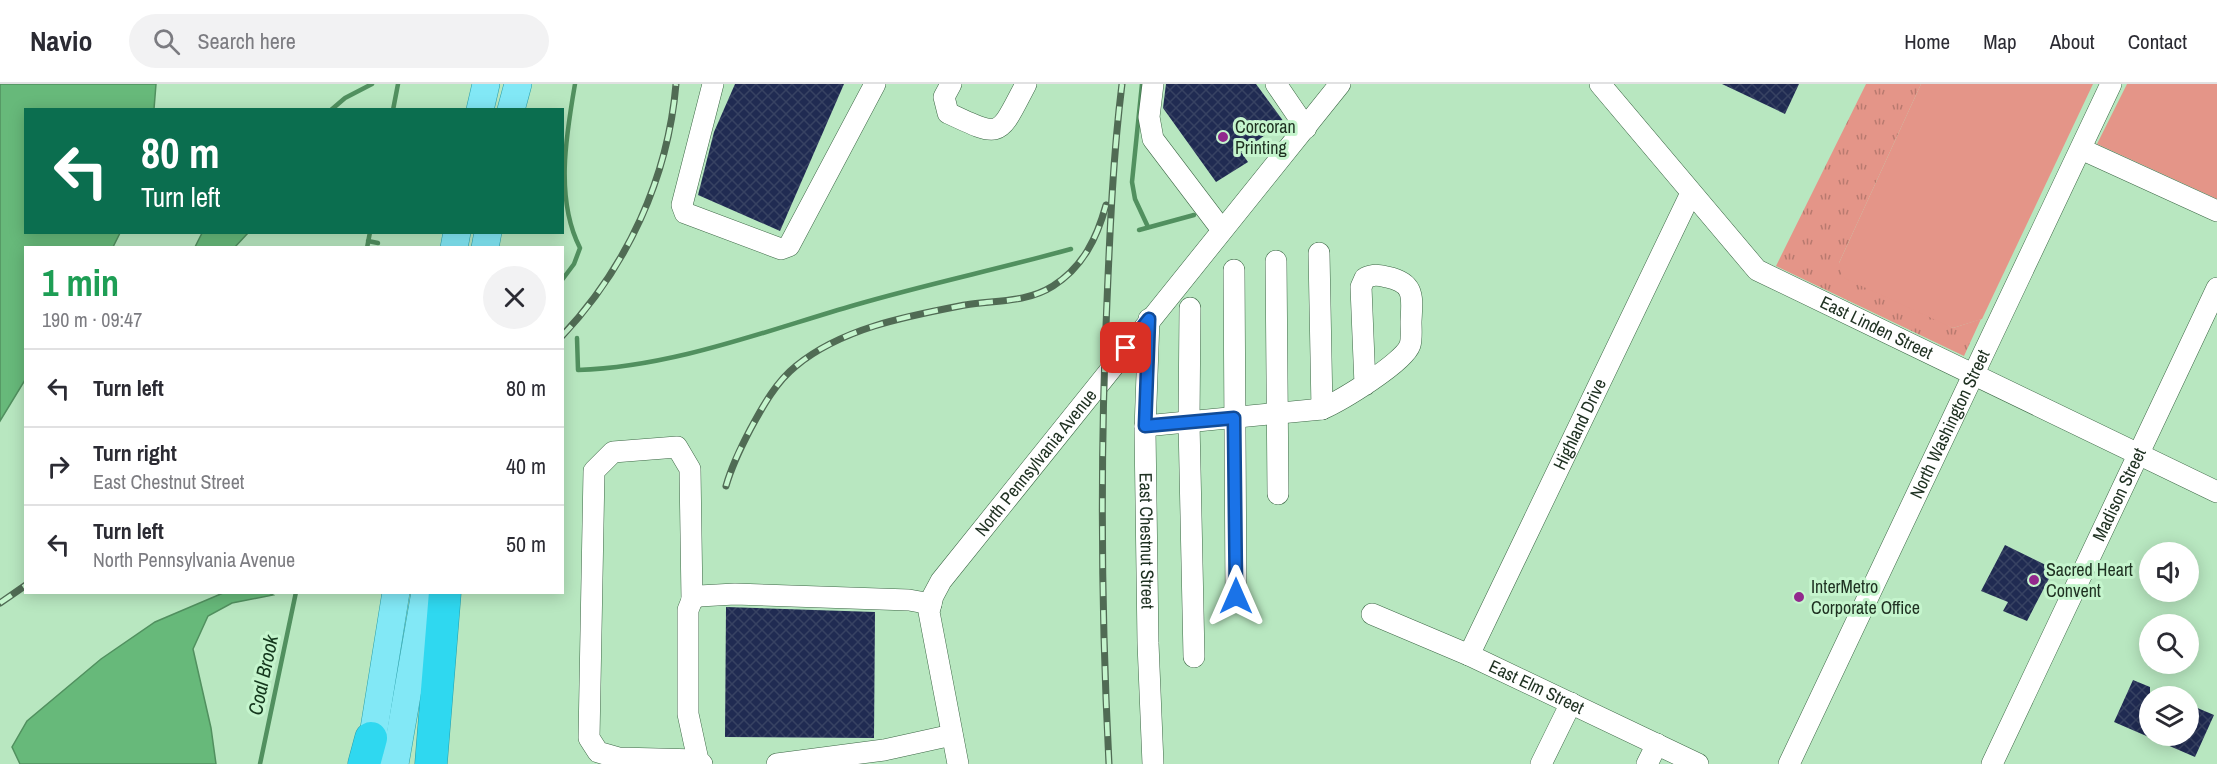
<!DOCTYPE html>
<meta charset="utf-8">
<style>
:root{--surface:#fff;--page:#f2f2f3;--text:#2b2b33;--muted:#7c7c81;--line:#e1e1e2}
body{margin:0;font-family:"Archivo Narrow",sans-serif;background:var(--page);color:var(--text);height:100vh;display:flex;flex-direction:column;font-size:22px;white-space:nowrap}
*{box-sizing:border-box;margin:0}
p{font-size:20px;color:var(--muted)}
.icon{flex:none;width:33px;height:33px;fill:none;stroke:currentColor;stroke-width:2;stroke-linecap:round;stroke-linejoin:round}
.map{position:relative;flex:1;overflow:hidden}
.side{position:absolute;left:24px;top:162px;width:540px;height:348px;display:flex;flex-direction:column;background:var(--surface);border-radius:0px;box-shadow:0 3px 15px #0003}
.side>*{flex:none}
.guide{position:absolute;left:24px;top:24px;width:540px;height:126px;border-radius:0px;box-shadow:0 3px 15px #0003;background:#0b6e4f;color:#fff;overflow:hidden}
.controls{position:absolute;left:2139px;top:458px;display:grid;gap:12px}
.controls a{display:grid;place-items:center;width:60px;height:60px;border-radius:50%;background:var(--surface);box-shadow:0 3px 15px #0003;font-size:30px}
.pin{position:absolute;display:grid;place-items:center;width:51px;height:51px;color:#fff;margin:-26px;border-radius:12px;box-shadow:0 3px 9px #0006}
.me{position:absolute;width:66px;margin:-33px;rotate:0deg;stroke-linejoin:round;filter:drop-shadow(0 0 4px #0008)}
.turn{display:flex;align-items:center;gap:21px;height:126px;padding:0 18px;font-size:27px}
.turn .icon{width:78px;height:78px;stroke-width:2.5}
.turn b{display:block;font-size:42px;line-height:51px}
.round{display:grid;place-items:center;flex:none;width:63px;height:63px;border-radius:32px;background:var(--page)}
.headline{display:flex;align-items:center;justify-content:space-between;height:102px;padding:0 18px}
h1{font-size:36px;font-weight:700;line-height:45px;color:#1e9e55}
ul{padding:0;list-style:none}
li{display:flex;align-items:center;gap:18px;height:78px;padding:0 18px;border-top:2px solid var(--line)}
li div{flex:1}
li b{display:block;font-size:22px}
li em{font-style:normal}
header{display:flex;align-items:center;gap:36px;box-sizing:border-box;height:84px;padding:0 30px;background:var(--surface);border-bottom:2px solid var(--line)}
header strong{font-size:28px}
nav{display:flex;gap:33px;margin-inline-start:auto;font-size:21px}
.search{width:420px;height:54px;background:var(--page);display:flex;align-items:center;gap:15px;box-sizing:border-box;padding:0 21px;border-radius:33px;color:var(--muted);font-size:22px}
.map>svg:first-child{display:block}
.grass{fill:url(#grass-tufts)}
.park{fill:#e49588}
.water{fill:#67b97a;stroke:#51905f;stroke-width:1.5}
.lines{fill:none;stroke-linecap:round;stroke-linejoin:round}
.stream{stroke:#51905f;stroke-width:4.5}
.building{fill:url(#building-cross-hatch)}
.minor-casing{stroke:#3c6745;stroke-width:22}
.major-casing{stroke:#299da8;stroke-width:28}
.highway-casing{stroke:#299da8;stroke-width:33}
.minor{stroke:#fff;stroke-width:21}
.major{stroke:#82e8f6;stroke-width:27}
.highway{stroke:#2fd8f0;stroke-width:32}
.rail-casing{stroke:#506b54;stroke-width:7}
.rail{stroke:#c5f5cd;stroke-width:4.5;stroke-dasharray:14;stroke-linecap:butt}
.route-casing{stroke:#114b97;stroke-width:15}
.route{stroke:#1a73e8;stroke-width:10}
.poi-dot{fill:#92298d;stroke:#c5f5cd;stroke-width:2}
.labels{text-anchor:middle;stroke-width:6;stroke-linejoin:round;paint-order:stroke}
.poi-label{font-size:18px;fill:#1e3021;stroke:#c5f5cd;text-anchor:start}
.street-label{font-size:18px;fill:#1e3021;stroke:#c5f5cd}
.water-label{font-size:20px;font-style:italic;fill:#13361c;stroke:#c5f5cd}
</style>
<header>
<strong>Navio</strong>
<div class="search"><svg class="icon" aria-label="search" viewBox="0 0 24 24"><circle cx="10" cy="10" r="6"/><path d="M15 15l6 6"/></svg>Search here</div>
<nav><a>Home</a><a>Map</a><a>About</a><a>Contact</a></nav>
</header>
<div class="map">
<svg width="2217" height="680" viewBox="0 0 2217 680">
<defs>
<pattern id="grass-tufts" width="24" height="20" patternUnits="userSpaceOnUse" patternTransform="scale(1.5)"><rect width="24" height="20" fill="#e49588"/><path d="M3 7l-1-3M5 7V3M7 7l1-3M15 17l-1-3M17 17v-4M19 17l1-3" fill="none" stroke="#b87a6f"/></pattern>
<pattern id="building-cross-hatch" width="8" height="8" patternUnits="userSpaceOnUse" patternTransform="scale(1.5)"><rect width="8" height="8" fill="#202b52"/><path d="M0 0l8 8M0 8l8-8" fill="none" stroke="#374262"/></pattern>
</defs>
<rect width="100%" height="100%" fill="#b8e7c0"/>
<path class="grass" d="M1866 0H1921L1839 179 1953 244 1981 235 1964 272 1776 182Z"/>
<g class="park">
<path d="M1921 0H2093L1982 235 1953 244 1842 193 1839 179Z"/>
<path d="M2127 0H2217V115L2097 60Z"/>
</g>
<g class="water">
<path d="M0 0H156L154 25 26 26V148L120 149 113 163 26 164 25 296 0 337Z"/>
<path d="M202 149V148L248 149 235 163H195Z"/>
<path d="M223 509H269L273 511 232 519 208 532 193 565 211 644 216 680H20L12 663 27 637 101 575 155 538Z"/>
</g>
<g class="lines">
<g class="stream">
<path d="M1142 0 1132 98 1135 115 1148 143"/>
<path d="M331 26 345 14 372 0"/>
<path d="M393 26 398 0"/>
<path d="M1139 146 1194 131"/>
<path d="M368 157 378 159"/>
<path d="M367 164 370 148"/>
<path d="M562 196 574 180 580 164C555 115 566 52 575 0"/>
<path d="M577 254 578 286C672 283 765 247 855 221 927 200 999 185 1071 165"/>
<path d="M260 680 296 508"/>
</g>
</g>
<g class="building">
<path d="M735 0H844L780 147 698 111 714 48Z"/>
<path d="M1166 0H1256L1284 38 1241 68 1248 78 1216 98 1163 24Z"/>
<path d="M1722 0H1799L1785 30Z"/>
<path d="M2005 461 2054 485 2027 537 2003 527 2008 518 1981 507Z"/>
<path d="M726 523 875 528 874 654 725 653Z"/>
<path d="M2133 596 2150 603V651H2188V620L2214 631 2195 673 2114 638Z"/>
</g>
<g class="lines">
<g class="minor-casing">
<g id="minor">
<path d="M713 0 682 121 685 129 781 165 789 162 875 0"/>
<path d="M951 0 944 13 948 29C1003 55 998 53 1026 0"/>
<path d="M1153 0 1149 33 1153 55 1222 146"/>
<path d="M1276 0 1306 44"/>
<path id="s1" d="M1600 0 1757 186 2217 408"/>
<path d="M2081 65 2217 127"/>
<path d="M1319 169 1322 325"/>
<path d="M1276 177 1278 410"/>
<path d="M1234 186 1236 511"/>
<path d="M1190 224 1189 338 1194 573"/>
<path id="s2" d="M1149 235 1145 346 1148 559 1153 680"/>
<path d="M1145 342 1322 325C1340 317 1404 279 1410 261 1412 255 1411 245 1411 238 1412 214 1416 199 1387 193 1378 191 1374 190 1365 194L1361 203 1365 301"/>
<path d="M692 516 690 385 677 363 613 368 594 387 589 654 598 668 619 674 698 676V680"/>
<path id="s3" d="M1372 530 1469 571 1698 680"/>
<path id="s4" d="M1469 571 1691 109"/>
<path d="M702 680 698 676 688 630V526L692 516 699 512 735 510 909 516 931 520"/>
<path d="M777 680 884 666 952 651"/>
<path id="s5" d="M958 680 929 528 933 512 941 497 1340 0"/>
<path d="M1541 680 1571 619"/>
<path d="M1647 680 1657 660"/>
<path id="s6" d="M1789 680 2111 0"/>
<path id="s7" d="M1992 680 2217 204"/>
</g>
</g>
<g class="major-casing">
<g id="major">
<path d="M480 26 486 0"/>
<path d="M511 26 518 0"/>
<path d="M454 164 457 148"/>
<path d="M485 164 488 148"/>
<path d="M369 676 396 508"/>
<path d="M395 680 425 508"/>
</g>
</g>
<g class="highway-casing">
<g id="highway">
<path d="M364 680 371 654"/>
<path d="M431 680 445 508"/>
</g>
</g>
<use href="#minor" class="minor"/>
<use href="#major" class="major"/>
<use href="#highway" class="highway"/>
<g class="rail-casing">
<g id="rail">
<path d="M562 252C627 183 668 94 676 0"/>
<path d="M726 402C732 381 741 363 751 344 763 322 776 298 796 282 842 244 908 232 965 221 995 216 1026 219 1053 202 1083 183 1097 154 1106 121"/>
<path d="M0 519 26 501"/>
<path d="M1109 680C1101 526 1100 372 1107 217 1110 145 1113 72 1122 0"/>
</g>
</g>
<use href="#rail" class="rail"/>
</g>
<g class="lines">
<g class="route-casing">
<path id="route" d="M1126 264 1149 235 1145 342 1234 334 1236 512"/>
</g>
<use href="#route" class="route"/>
</g>
<g class="poi-dot">
<circle cx="1223" cy="53" r="6"/>
<circle cx="2034" cy="496" r="6"/>
<circle cx="1799" cy="513" r="6"/>
</g>
<g class="labels">
<g class="poi-label">
<text x="1235" y="49">Corcoran<tspan x="1235" dy="21">Printing</tspan></text>
<text x="2046" y="492">Sacred Heart<tspan x="2046" dy="21">Convent</tspan></text>
<text x="1811" y="509">InterMetro<tspan x="1811" dy="21">Corporate Office</tspan></text>
</g>
<g class="street-label">
<text dy="6" stroke="none"><textPath href="#s1" startOffset="376">East Linden Street</textPath></text>
<text dy="6" stroke="none"><textPath href="#s4" startOffset="256">Highland Drive</textPath></text>
<text dy="6" stroke="none"><textPath href="#s6" startOffset="376">North Washington Street</textPath></text>
<text dy="6" stroke="none"><textPath href="#s5" startOffset="340">North Pennsylvania Avenue</textPath></text>
<text dy="6" stroke="none"><textPath href="#s7" startOffset="298">Madison Street</textPath></text>
<text dy="6" stroke="none"><textPath href="#s2" startOffset="222">East Chestnut Street</textPath></text>
<text dy="6" stroke="none"><textPath href="#s3" startOffset="180">East Elm Street</textPath></text>
</g>
<g class="water-label">
<text transform="translate(263 591) rotate(-78)" y="7">Coal Brook</text>
</g>
</g>
</svg>
<div class="controls">
<a><svg class="icon" aria-label="sound" viewBox="0 0 24 24"><path d="M4 9h4l5-4v14l-5-4H4zM17 9q2 3 0 6"/></svg></a>
<a><svg class="icon" aria-label="search" viewBox="0 0 24 24"><circle cx="10" cy="10" r="6"/><path d="M15 15l6 6"/></svg></a>
<a><svg class="icon" aria-label="layers" viewBox="0 0 24 24"><path d="M12 4l9 5-9 5-9-5zM3 14l9 5 9-5"/></svg></a>
</div>
<div class="pin" style="left:1126px;top:264px;background:#d93025"><svg class="icon" aria-label="arrive" viewBox="0 0 24 24"><path d="M6 21V4h12l-3 4 3 4H6"/></svg></div>
<svg class="me" style="left:1236px;top:512px" viewBox="-20 -20 40 40"><path d="M0-17L14 15 0 8-14 15z" fill="#1a73e8" stroke="#fff" stroke-width="4"/></svg>
<div class="guide">
<div class="turn"><svg class="icon" aria-label="left" viewBox="0 0 24 24"><path d="M17 20v-9H6M10 6l-5 5 5 5"/></svg><div><b>80 m</b>Turn left</div></div>
</div>
<section class="side">
<div class="headline"><div><h1>1 min</h1><p>190 m · 09:47</p></div><a class="round"><svg class="icon" aria-label="close" viewBox="0 0 24 24"><path d="M6 6l12 12M18 6L6 18"/></svg></a></div>
<ul>
<li><svg class="icon" aria-label="left" viewBox="0 0 24 24"><path d="M17 20v-9H6M10 6l-5 5 5 5"/></svg><div><b>Turn left</b></div><em>80 m</em></li>
<li><svg class="icon" aria-label="right" viewBox="0 0 24 24"><path d="M7 20v-9h11M14 6l5 5-5 5"/></svg><div><b>Turn right</b><p>East Chestnut Street</p></div><em>40 m</em></li>
<li><svg class="icon" aria-label="left" viewBox="0 0 24 24"><path d="M17 20v-9H6M10 6l-5 5 5 5"/></svg><div><b>Turn left</b><p>North Pennsylvania Avenue</p></div><em>50 m</em></li>
</ul>
</section>
</div>
